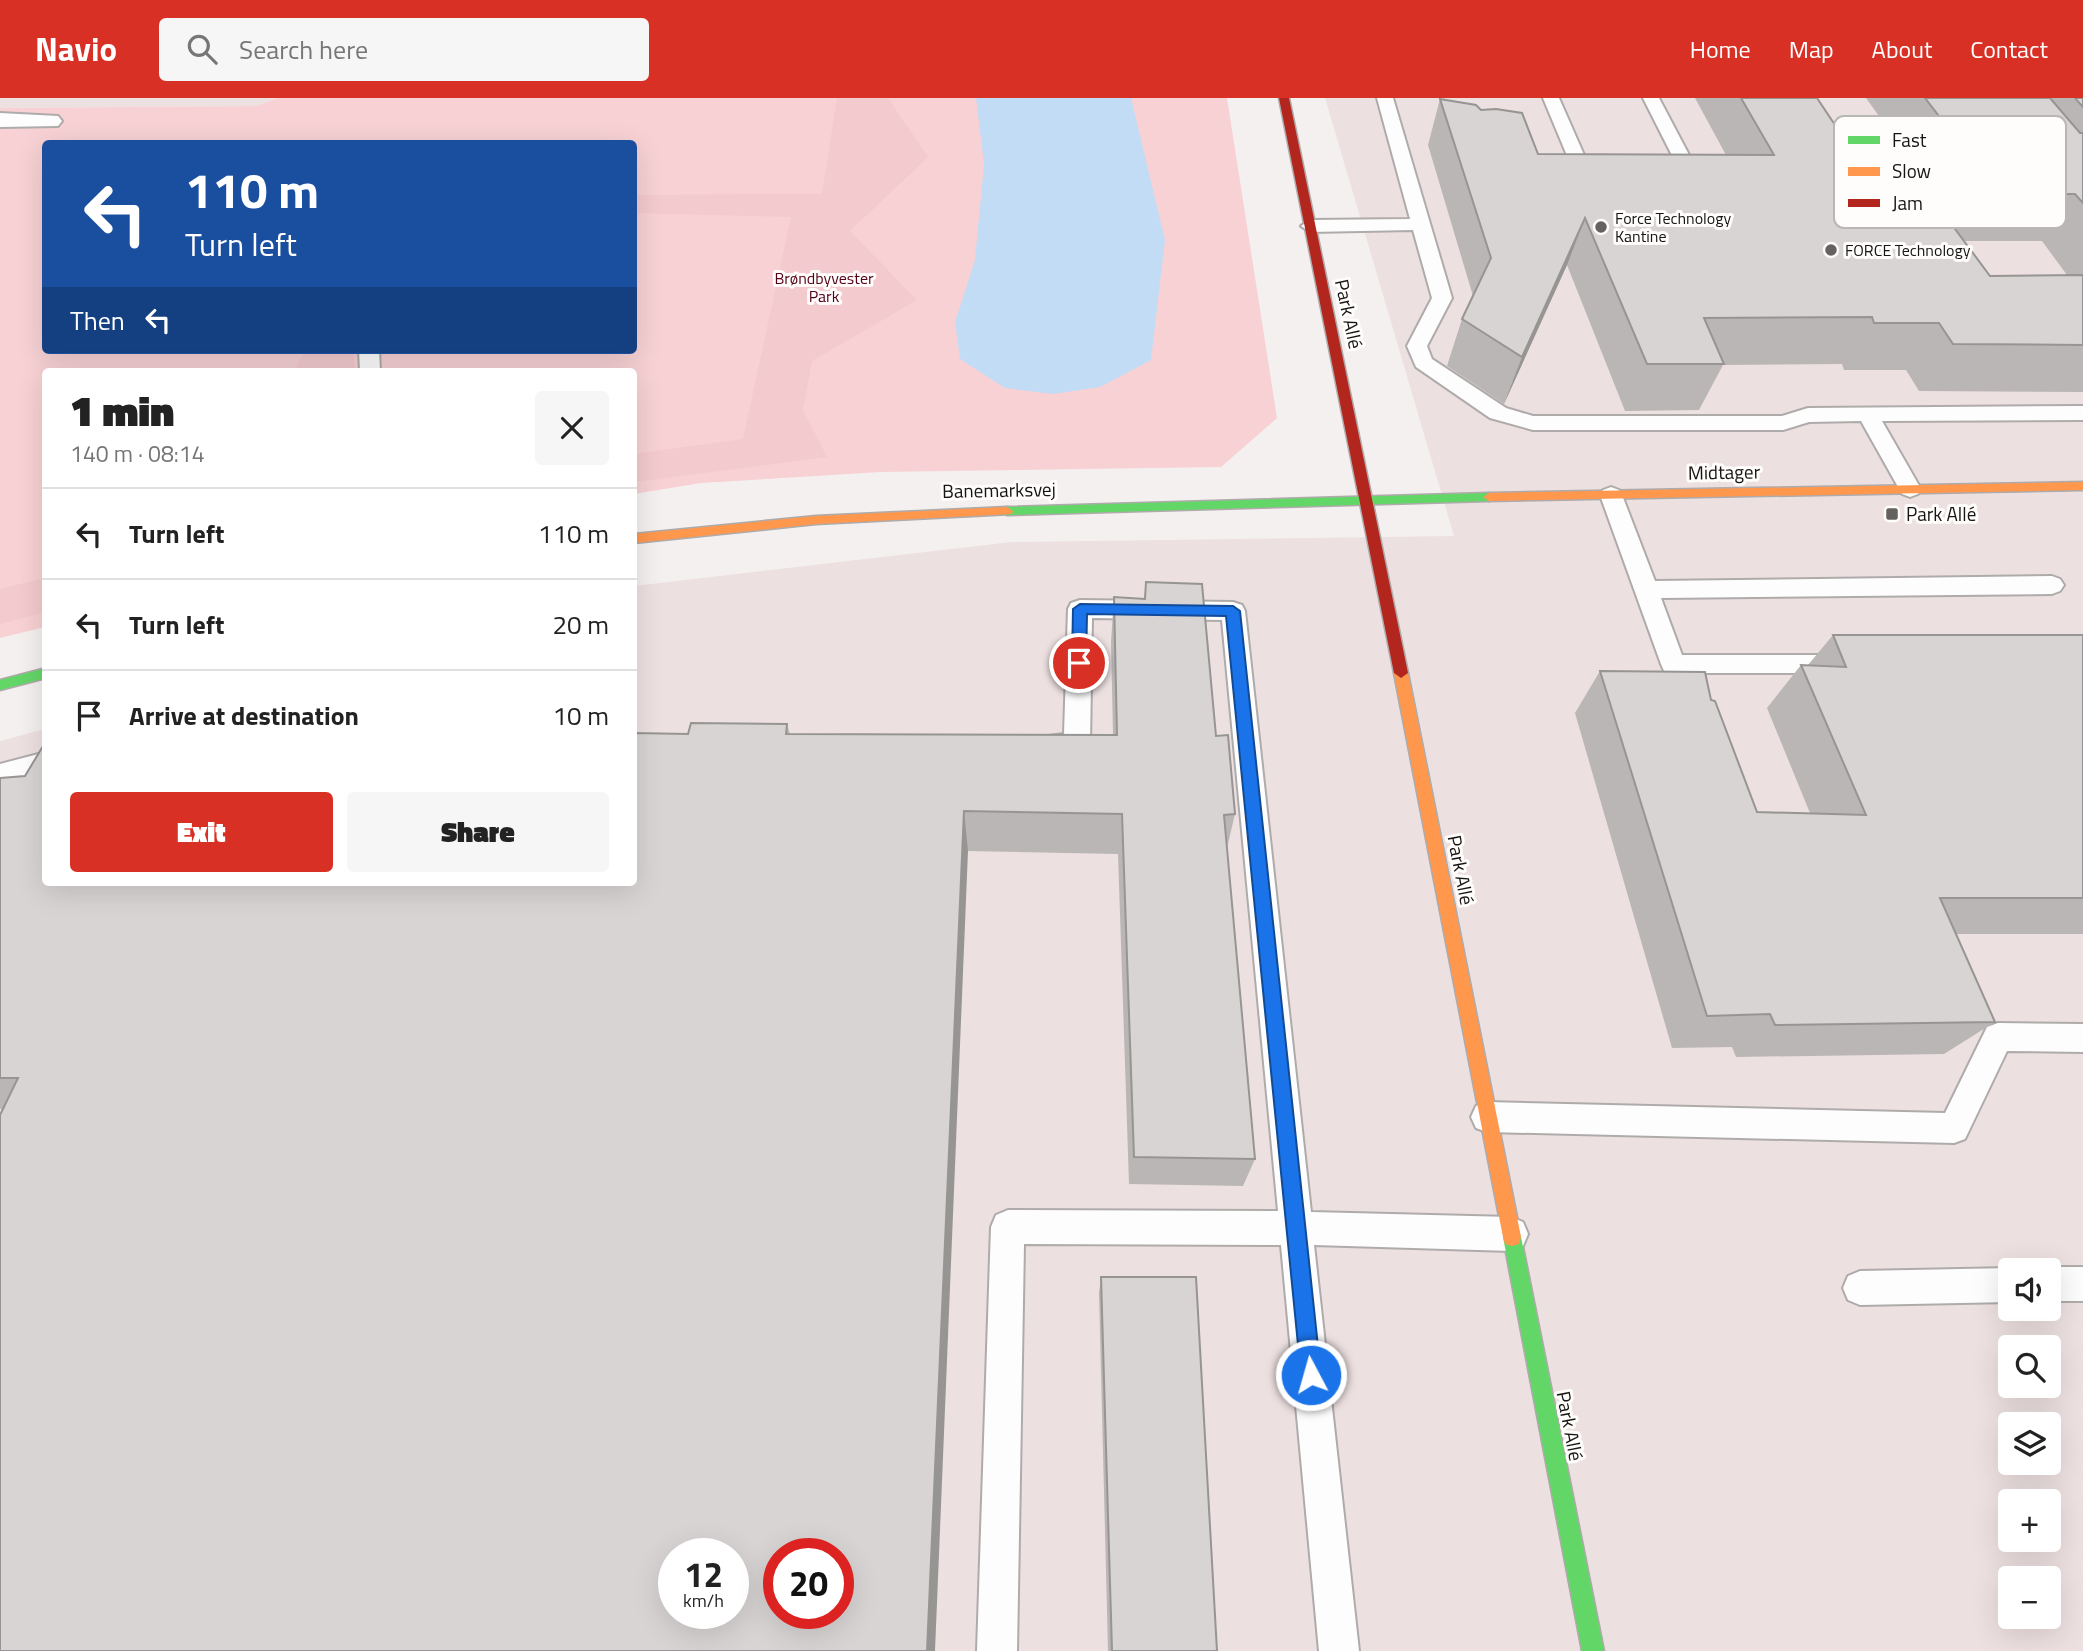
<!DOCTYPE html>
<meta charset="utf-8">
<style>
:root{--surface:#fff;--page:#f6f6f6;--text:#222;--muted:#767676;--line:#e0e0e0;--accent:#d93025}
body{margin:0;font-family:"Titillium Web",sans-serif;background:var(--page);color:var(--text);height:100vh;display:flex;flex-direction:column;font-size:26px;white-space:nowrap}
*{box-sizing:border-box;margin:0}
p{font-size:23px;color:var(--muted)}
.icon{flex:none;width:38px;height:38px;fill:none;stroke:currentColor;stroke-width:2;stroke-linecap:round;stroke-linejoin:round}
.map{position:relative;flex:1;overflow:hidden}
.drawer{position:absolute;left:42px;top:270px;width:595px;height:518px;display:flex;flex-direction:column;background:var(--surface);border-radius:7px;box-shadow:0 7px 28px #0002}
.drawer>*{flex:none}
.banner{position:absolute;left:42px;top:42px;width:595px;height:214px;border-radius:7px;box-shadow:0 7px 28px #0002;background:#1a4fa0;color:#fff;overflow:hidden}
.fabs{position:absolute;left:1998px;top:1160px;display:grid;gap:14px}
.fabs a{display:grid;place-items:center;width:63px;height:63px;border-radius:7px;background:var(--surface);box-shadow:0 7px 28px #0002;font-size:35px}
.speed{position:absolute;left:658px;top:1440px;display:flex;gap:14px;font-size:35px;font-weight:700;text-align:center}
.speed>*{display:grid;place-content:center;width:91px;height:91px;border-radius:50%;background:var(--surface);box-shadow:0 7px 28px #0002;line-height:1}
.speed small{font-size:18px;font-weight:400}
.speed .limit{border:10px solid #d22;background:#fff;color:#111}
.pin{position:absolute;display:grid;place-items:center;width:60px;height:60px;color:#fff;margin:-30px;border:4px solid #fff;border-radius:50%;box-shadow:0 2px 7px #0007}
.me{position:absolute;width:77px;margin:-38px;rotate:354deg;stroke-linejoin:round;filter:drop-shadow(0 0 5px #0008)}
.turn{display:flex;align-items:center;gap:24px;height:147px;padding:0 28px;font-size:32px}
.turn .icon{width:91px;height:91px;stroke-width:2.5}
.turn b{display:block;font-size:49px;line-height:60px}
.then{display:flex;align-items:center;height:66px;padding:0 28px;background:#0003;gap:14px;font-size:26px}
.round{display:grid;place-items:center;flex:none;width:74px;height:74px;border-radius:7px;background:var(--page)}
.summary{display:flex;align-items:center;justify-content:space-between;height:119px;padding:0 28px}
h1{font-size:42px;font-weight:800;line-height:52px}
.cta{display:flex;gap:14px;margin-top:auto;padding:14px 28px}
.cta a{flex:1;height:80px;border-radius:7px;background:var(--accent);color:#fff;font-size:28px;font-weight:800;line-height:80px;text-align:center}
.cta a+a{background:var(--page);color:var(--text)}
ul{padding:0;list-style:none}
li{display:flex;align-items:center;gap:21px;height:91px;padding:0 28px;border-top:2px solid var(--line)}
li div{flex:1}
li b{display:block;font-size:26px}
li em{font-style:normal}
header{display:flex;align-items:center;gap:42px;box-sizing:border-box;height:98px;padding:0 35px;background:var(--accent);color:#fff}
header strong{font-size:33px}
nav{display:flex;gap:38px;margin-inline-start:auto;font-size:24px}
.search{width:490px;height:63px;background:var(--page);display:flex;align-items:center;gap:18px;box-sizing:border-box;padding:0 24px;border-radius:7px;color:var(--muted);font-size:26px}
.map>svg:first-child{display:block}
.built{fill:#ede0e1;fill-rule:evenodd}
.green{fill:#f7d1d4;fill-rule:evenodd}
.forest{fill:#f3cace}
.water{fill:#c3dcf6}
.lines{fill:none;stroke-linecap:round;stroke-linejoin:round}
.lane-casing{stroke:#afabab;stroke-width:4}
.street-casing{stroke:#afabab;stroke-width:4}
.fast-casing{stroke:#afabab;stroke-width:3}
.slow-casing{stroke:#afabab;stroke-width:3}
.jam-casing{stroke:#afabab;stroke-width:3}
.lane{fill:#fefdfd;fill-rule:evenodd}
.street{fill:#fefdfd;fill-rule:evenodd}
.fast{fill:#63d668;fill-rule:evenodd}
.slow{fill:#ff974d;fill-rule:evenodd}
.jam{fill:#b3261e;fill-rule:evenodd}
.wall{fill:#bab6b6;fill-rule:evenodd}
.shaded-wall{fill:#979494}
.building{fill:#d8d4d4;stroke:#979494;stroke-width:2;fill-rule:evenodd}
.route{fill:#1a73e8;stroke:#114b97;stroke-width:2}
.poi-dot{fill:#656161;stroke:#fffcfc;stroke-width:2.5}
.labels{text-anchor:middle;stroke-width:6;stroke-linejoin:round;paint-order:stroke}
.far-poi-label{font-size:16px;fill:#171414;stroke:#fffcfc;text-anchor:start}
.far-park-label{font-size:16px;fill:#540119;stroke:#fffcfc}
.street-label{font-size:19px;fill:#171414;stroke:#fffcfc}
.poi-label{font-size:19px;fill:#171414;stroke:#fffcfc;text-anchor:start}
.key{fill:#fffcfc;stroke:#b9b6b6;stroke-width:2}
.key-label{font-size:19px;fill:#171414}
</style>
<header>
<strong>Navio</strong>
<div class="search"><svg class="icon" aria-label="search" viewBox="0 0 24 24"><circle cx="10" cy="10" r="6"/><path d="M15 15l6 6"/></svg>Search here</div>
<nav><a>Home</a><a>Map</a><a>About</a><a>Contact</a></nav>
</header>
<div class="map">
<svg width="2083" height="1553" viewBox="0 0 2083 1553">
<rect width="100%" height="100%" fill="#f5f0f0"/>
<g class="built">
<path d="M0 0H277L257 8 0 10Z"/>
<path d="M1325 0H2083V1553H0V643L45 631 46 784H634V488L1011 444 1454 438ZM2011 1172H2049V1211H2011ZM2011 1250H2049V1288H2011ZM2011 1326H2049V1365H2011ZM2011 1404H2049V1442H2011ZM674 1456H733V1516H674ZM779 1456H838V1516H779ZM2011 1480H2049V1519H2011Z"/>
</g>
<path class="green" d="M277 0H1227L1277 320 1221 369 881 374 701 385 634 396V273H46L45 529 0 540V10L257 8ZM46 46H634V252H46Z"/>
<g class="forest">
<path d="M837 0H888L928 59 850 133 917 202 812 263 803 312 827 359 634 384V356L743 341 791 119 634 115V97L822 96Z"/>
<path d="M305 252H353L355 273H294Z"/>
<path d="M45 480V514L0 526V491Z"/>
</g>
<path class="water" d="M976 0H1131L1165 142 1151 262 1100 289 1053 296 1005 290 960 261 955 224 975 162 984 66Z"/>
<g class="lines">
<g class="lane-casing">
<g id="lane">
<path d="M1377 0H1393L1452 200 1427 248 1432 261 1506 310 1533 318H1782L1808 310 2083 308V322L1882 323 1921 391 1918 396 1910 399 1902 396 1861 323 1809 324 1783 332H1533L1490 320 1416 269 1407 248 1432 200 1413 132 1310 134 1301 128 1310 122 1410 121Z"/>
<path d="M1543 0H1559L1599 91 1596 95H1584L1581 91Z"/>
<path d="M1643 0H1659L1707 91 1704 95H1692L1689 91Z"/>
<path d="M359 252H379L380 273H360Z"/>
<path d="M1611 389 1619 392 1622 397 1655 483 2052 478 2060 481 2064 487 2060 493 2052 496 1661 500 1682 557H1848L1857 559 1860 566 1857 573 1848 575H1673L1664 573 1661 566 1600 397 1603 392Z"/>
<path d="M1080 502 1233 504 1242 507 1245 513 1311 1114 1511 1119 1523 1124 1528 1136 1523 1148 1511 1153 1314 1147 1359 1553H1319L1281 1147 1024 1146 1017 1553H977L991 1129 996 1117 1008 1112 1278 1113 1222 522 1092 520 1090 647 1086 654C1072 659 1054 658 1040 653L1036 646 1040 639 1064 636 1068 511 1071 505Z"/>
<path d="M46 654V675L0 688V666Z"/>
<path d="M1998 925 2083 926V954L2007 953 1965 1041 1954 1045 1487 1034 1476 1030 1471 1019 1476 1008 1487 1004 1945 1015 1987 929Z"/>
<path d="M2049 1169H2083V1203H2049V1172H2041Z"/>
<path d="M2011 1170 2017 1172H2011V1204L1860 1207 1848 1202 1843 1190 1848 1178 1860 1173Z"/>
</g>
</g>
<g class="street-casing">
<path id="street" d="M0 15 58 18 62 23 58 28 0 29Z"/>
</g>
<g class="fast-casing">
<g id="fast">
<path d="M1489 395 1495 399 1489 403 1007 417 1001 413 1007 409Z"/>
<path d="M46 570V580L0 592V582Z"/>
<path d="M1512 1130 1519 1132 1521 1139 1604 1553H1582L1503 1139 1505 1132Z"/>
</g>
</g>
<g class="slow-casing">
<g id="slow">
<path d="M2083 384V392L1489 403 1483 399 1489 395Z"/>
<path d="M1007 409 1013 413 1012 416 816 426 634 445V436L816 418Z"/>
<path d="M1401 570 1408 575 1521 1139 1519 1146 1512 1148 1505 1146 1503 1139 1394 575Z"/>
</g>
</g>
<g class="jam-casing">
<path id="jam" d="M1279 0H1289L1408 575 1401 580 1394 575Z"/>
</g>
<use href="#lane" class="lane"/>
<use href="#street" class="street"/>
<use href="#fast" class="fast"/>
<use href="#slow" class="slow"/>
<use href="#jam" class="jam"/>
</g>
<g class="wall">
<path d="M1695 0H1817L1855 57H1907L1866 0H2083V294L1919 293 1906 272H1844L1842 266 1723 267 1699 312 1625 313 1567 167 1504 306 1447 268 1462 221 1473 198 1428 47 1440 1 1481 12 1538 56 1726 57ZM1964 143H2042L2067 177 1990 178Z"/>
<path d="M1146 484 1216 638 1235 716 1227 750 1255 1061 1243 1088 1129 1086 1118 756 968 753 3 1011H0V680L688 636 787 626 790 636 1113 637 1111 544 1114 499 1144 501Z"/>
<path d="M1833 537H2083V836H1956L1995 924 1944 956 1736 959 1732 949 1672 950 1575 615 1600 573 1711 602 1757 714 1810 715 1767 610 1801 567H1808Z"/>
<path d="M1101 1179 1217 1553H1108L1099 1195Z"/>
</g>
<g class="shaded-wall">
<path d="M1585 120 1567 167 1504 306 1522 259Z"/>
<path d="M964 713 968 753 935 1553H927Z"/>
</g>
<g class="building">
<path d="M1741 0H1817L1855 57H1969L1925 0H2050L2080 35H2083V105L2075 96H1929L1990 178 2083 177V247L1953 246 1939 225H1874L1872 219 1704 220 1724 266H1647L1585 120 1522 259 1462 221 1491 160 1440 1 1476 7 1481 12 1496 11 1522 15 1538 56 1774 57Z"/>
<path d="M2075 0H2083V9Z"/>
<path d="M1146 484 1202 486 1216 638 1228 637 1235 716 1224 717 1255 1061 1134 1059 1122 716 964 713 927 1553H0V1017L18 980H0V680L25 678 46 643V784H634V635L688 636 691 625 787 626 786 636 1117 637 1114 499 1145 501ZM674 1456H733V1516H674ZM779 1456H838V1516H779Z"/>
<path d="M1833 537H2083V800H1940L1995 924 1775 927 1770 916 1707 918 1600 573 1705 574 1711 602 1715 603 1757 714 1866 717 1801 567 1846 569Z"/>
<path d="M1101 1179H1196L1217 1553H1112Z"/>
</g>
<path class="route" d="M1080 506 1233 508 1240 513 1321 1277 1318 1284 1311 1287 1304 1284 1301 1277 1226 518 1087 516 1086 565 1079 571 1072 565 1073 511Z"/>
<g class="poi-dot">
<circle cx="1601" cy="129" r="7"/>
<circle cx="1831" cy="152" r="7"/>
<rect x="1885" y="409" width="14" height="14" rx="3.5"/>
</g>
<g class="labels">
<g class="far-poi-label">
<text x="1615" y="126">Force Technology<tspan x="1615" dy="18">Kantine</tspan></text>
<text x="1845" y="158">FORCE Technology</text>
</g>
<g class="far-park-label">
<text x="824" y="186">Brøndbyvester<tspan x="824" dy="18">Park</tspan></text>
</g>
<g class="street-label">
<text transform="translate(1349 216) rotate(78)" y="7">Park Allé</text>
<text transform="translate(1724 374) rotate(-1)" y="7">Midtager</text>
<text transform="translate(999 392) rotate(-1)" y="7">Banemarksvej</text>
<text transform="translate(1461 772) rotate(79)" y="7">Park Allé</text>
<text transform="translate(1570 1328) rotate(79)" y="7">Park Allé</text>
</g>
<g class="poi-label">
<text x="1906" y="423">Park Allé</text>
</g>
</g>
<rect x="1834" y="18" width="232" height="112" rx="10" class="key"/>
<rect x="1848" y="38" width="32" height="8" fill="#63d668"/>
<rect x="1848" y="69" width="32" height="9" fill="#ff974d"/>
<rect x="1848" y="101" width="32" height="8" fill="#b3261e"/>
<g class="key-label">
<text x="1892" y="49">Fast</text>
<text x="1892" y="80">Slow</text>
<text x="1892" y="112">Jam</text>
</g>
</svg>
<div class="fabs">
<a><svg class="icon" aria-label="sound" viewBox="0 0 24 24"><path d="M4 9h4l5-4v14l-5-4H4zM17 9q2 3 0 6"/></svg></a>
<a><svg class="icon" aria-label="search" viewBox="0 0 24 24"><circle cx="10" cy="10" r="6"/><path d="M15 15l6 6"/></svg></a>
<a><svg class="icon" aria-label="layers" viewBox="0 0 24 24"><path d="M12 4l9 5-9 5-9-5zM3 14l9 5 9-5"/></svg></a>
<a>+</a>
<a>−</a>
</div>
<div class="speed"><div>12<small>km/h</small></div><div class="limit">20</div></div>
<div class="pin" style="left:1079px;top:565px;background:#d93025"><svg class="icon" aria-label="arrive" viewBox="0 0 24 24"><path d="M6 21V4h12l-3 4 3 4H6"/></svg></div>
<svg class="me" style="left:1311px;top:1277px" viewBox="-20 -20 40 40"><circle r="17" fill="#1a73e8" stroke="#fff" stroke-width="3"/><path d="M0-11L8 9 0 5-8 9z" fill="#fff"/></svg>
<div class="banner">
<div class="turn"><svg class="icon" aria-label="left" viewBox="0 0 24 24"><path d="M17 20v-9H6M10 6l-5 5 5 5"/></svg><div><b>110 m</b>Turn left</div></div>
<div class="then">Then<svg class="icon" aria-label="left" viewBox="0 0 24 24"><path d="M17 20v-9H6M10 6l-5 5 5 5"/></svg></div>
</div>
<section class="drawer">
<div class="summary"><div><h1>1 min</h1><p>140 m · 08:14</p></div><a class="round"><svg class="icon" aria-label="close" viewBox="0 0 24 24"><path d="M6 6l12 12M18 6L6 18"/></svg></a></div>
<ul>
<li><svg class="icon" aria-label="left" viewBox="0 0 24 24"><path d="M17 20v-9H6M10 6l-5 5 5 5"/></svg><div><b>Turn left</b></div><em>110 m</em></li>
<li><svg class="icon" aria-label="left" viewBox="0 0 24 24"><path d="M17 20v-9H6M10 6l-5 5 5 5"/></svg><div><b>Turn left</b></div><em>20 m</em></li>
<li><svg class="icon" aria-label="arrive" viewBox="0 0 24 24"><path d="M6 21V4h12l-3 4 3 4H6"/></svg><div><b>Arrive at destination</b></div><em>10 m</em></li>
</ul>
<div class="cta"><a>Exit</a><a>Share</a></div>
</section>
</div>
